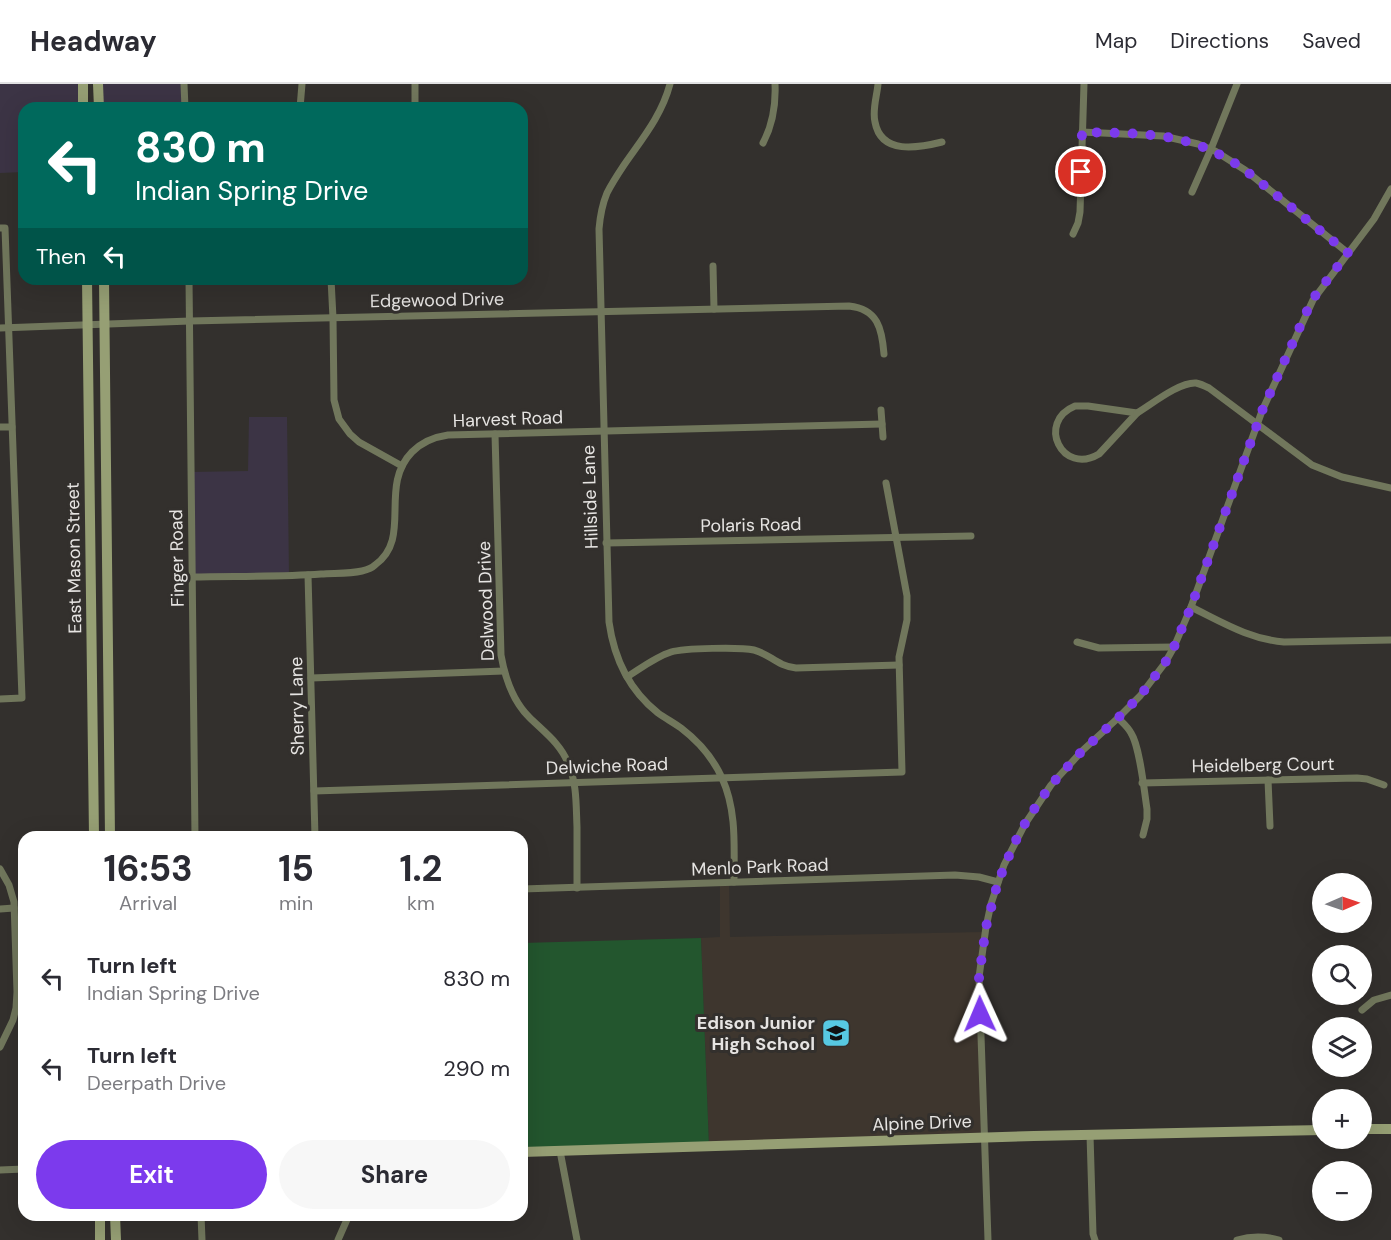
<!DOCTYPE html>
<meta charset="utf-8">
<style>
:root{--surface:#fff;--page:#f7f7f7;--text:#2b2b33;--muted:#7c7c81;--line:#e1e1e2;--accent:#7c3aed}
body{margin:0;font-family:"DM Sans",sans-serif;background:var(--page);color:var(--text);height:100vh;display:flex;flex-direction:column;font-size:22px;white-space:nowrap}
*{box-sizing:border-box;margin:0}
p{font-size:20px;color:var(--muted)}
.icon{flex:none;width:33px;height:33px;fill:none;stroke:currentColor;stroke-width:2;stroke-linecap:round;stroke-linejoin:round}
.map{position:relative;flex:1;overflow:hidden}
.sheet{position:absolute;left:18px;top:747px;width:510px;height:390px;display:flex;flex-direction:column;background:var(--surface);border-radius:18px;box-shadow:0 6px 24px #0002}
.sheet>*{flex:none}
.guide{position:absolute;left:18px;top:18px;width:510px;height:183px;border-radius:18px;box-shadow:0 6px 24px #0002;background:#00695c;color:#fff;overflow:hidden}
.needle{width:39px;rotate:88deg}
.controls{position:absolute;left:1312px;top:789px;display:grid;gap:12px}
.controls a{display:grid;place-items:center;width:60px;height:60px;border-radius:50%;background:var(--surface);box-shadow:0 6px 24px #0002;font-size:30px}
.pin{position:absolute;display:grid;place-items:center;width:51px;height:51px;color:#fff;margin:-26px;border:3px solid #fff;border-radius:50%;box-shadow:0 2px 6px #0007}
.me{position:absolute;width:66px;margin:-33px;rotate:359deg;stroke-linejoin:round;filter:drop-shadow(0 0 4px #0008)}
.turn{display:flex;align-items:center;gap:21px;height:126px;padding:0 18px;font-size:27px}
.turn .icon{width:78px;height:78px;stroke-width:2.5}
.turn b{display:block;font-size:42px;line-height:51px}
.then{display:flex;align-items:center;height:57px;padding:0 18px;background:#0003;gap:12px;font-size:22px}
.eta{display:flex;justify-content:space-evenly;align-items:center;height:102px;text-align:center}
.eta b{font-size:36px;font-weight:700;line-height:42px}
.button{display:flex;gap:12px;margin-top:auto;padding:12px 18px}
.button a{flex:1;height:69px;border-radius:36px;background:var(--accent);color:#fff;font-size:24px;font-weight:700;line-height:69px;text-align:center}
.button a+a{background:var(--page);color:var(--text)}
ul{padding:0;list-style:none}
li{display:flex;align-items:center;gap:18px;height:90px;padding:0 18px}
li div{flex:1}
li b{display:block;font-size:22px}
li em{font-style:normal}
header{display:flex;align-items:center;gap:36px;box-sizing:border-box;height:84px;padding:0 30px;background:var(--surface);border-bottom:2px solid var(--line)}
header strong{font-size:28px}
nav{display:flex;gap:33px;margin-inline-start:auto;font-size:21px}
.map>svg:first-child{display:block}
.commercial{fill:#3c3445}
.built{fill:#3e362e}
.green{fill:#23562e}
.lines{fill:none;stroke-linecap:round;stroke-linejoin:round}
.street{stroke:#71775c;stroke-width:7}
.secondary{stroke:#969f74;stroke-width:10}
.route{stroke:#7c3aed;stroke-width:10;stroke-dasharray:0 18}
.labels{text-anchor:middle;stroke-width:6;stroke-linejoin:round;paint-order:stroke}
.street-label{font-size:18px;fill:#e6e4e2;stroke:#33302d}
.poi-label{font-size:18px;font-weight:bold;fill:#e6e4e2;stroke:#33302d;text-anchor:end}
</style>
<header>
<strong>Headway</strong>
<nav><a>Map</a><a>Directions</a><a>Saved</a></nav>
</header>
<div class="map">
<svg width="1391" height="1156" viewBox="0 0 1391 1156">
<rect width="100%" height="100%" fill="#33302d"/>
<g class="commercial">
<path d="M0 0H83V24H24V88L0 89Z"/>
<path d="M98 0H184L185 24H99Z"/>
<path d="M249 333H287L289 491 192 493 191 388 248 387Z"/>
</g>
<path class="built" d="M720 799H729L730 853 985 848 982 871 985 1053 709 1062 701 854 720 853Z"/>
<path class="green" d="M701 854 709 1062 522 1068V859Z"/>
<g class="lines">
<g class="street">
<path d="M184 0 185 24"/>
<path d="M415 0V24"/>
<path d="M670 0C662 31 642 55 624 81 618 90 612 99 607 109 602 121 600 133 599 145L609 538C614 574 629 606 658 629 665 634 674 639 681 644 698 657 713 674 722 694 737 727 734 763 734 798"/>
<path d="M878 0C877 12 872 26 875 38 881 71 918 64 942 58"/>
<path d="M300 24 302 0"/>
<path d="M1082 48 1163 52 1198 60 1215 67 1245 86 1348 169"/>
<path d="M763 59C773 40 776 22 775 0"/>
<path d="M1192 108 1211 65 1237 0"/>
<path d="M0 144H5L22 614 0 615"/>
<path d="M1073 150 1078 139 1080 128 1084 0"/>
<path d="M713 182 714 225"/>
<path d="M189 195 195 753"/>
<path d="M331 195 333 234 334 316 339 335 350 350 359 358 402 382"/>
<path d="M0 244 190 237 849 222C878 225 882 245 884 270"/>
<path d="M1075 322H1088L1137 329 1099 370C1062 392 1036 338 1075 322Z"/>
<path d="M881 326 883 353"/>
<path d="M1137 329C1152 320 1179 298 1196 299 1201 300 1205 302 1209 304L1312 381 1342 393 1391 404"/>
<path d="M0 343H12"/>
<path d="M495 350 501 571C505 594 512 616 529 633 544 648 560 659 568 679 577 699 576 721 577 743 577 763 577 783 577 804"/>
<path d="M606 459 971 452"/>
<path d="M308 491 315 753"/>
<path d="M192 493C235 492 278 493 321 490 334 489 349 490 362 487 366 486 372 484 375 481 413 454 378 403 412 368 422 358 434 353 448 351L882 340"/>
<path d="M1191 523C1222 538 1249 555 1284 558L1391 556"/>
<path d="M1077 558 1099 564 1174 563"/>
<path d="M627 593C640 585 655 573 671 568 684 564 741 563 754 566 770 570 777 582 796 584L899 581"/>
<path d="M311 594 504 587"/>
<path d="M1118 634C1123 639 1128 643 1131 649 1140 663 1144 706 1147 725V735L1143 751"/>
<path d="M1268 696 1270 742"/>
<path d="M1142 699 1357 694 1367 695 1384 701"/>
<path d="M314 707 902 688 899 573 907 536V512L886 399"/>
<path d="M0 785 9 801 14 818 17 908 16 924 13 936 0 963"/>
<path d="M522 805 955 791 979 793 998 798"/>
<path d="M0 825 14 824"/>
<path d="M1362 926 1374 916 1391 911"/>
<path d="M1090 1051 1093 1150 1095 1156"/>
<path d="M560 1067 577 1156"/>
<path d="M0 1086 24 1085"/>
<path d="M201 1131 202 1156"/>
<path d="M338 1156 349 1131"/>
<path d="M988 1156 979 893 986 843 991 820 1004 781 1025 740 1051 701 1082 667 1118 634 1140 612 1165 579 1174 563 1191 523 1262 327 1313 216 1374 135 1391 105"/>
<path d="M1237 1156C1251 1152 1265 1152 1279 1156"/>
</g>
<g class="secondary">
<path d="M83 0V24"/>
<path d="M98 0 99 24"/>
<path d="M87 195 94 753"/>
<path d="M104 195 110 753"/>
<path d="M1362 1045H1391"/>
<path d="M522 1068 1034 1052 1323 1046"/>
<path d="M100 1131V1156"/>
<path d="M115 1131 116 1156"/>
</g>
</g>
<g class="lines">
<path class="route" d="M980 930 979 893 986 843 998 798 1014 760 1028 734 1051 701 1082 667 1118 634 1140 612 1165 579 1174 563 1191 523 1262 327 1312 216 1348 169 1245 86C1189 47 1147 50 1082 48L1081 88"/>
</g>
<defs>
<g id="school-square" transform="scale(1.5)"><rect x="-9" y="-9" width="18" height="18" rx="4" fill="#57c9e2" stroke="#33302d"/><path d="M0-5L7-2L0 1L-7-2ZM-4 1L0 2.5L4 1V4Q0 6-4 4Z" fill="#111"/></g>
</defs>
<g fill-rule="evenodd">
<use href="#school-square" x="836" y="949"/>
</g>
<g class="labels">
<g class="street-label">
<text transform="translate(437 216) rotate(-1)" y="6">Edgewood Drive</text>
<text transform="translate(508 335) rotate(-2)" y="6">Harvest Road</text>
<text transform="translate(590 413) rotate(-92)" y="6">Hillside Lane</text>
<text transform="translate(751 441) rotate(-1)" y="6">Polaris Road</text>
<text transform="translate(74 474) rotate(-91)" y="6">East Mason Street</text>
<text transform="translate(177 474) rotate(-91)" y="6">Finger Road</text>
<text transform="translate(486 517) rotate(-92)" y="6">Delwood Drive</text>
<text transform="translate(297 622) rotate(-91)" y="6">Sherry Lane</text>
<text transform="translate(1263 681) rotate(-1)" y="6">Heidelberg Court</text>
<text transform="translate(607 682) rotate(-2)" y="6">Delwiche Road</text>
<text transform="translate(760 783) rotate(-2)" y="6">Menlo Park Road</text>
<text transform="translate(922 1039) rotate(-2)" y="6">Alpine Drive</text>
</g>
<g class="poi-label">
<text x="815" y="945">Edison Junior<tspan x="815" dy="21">High School</tspan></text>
</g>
</g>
</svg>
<div class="controls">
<a><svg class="needle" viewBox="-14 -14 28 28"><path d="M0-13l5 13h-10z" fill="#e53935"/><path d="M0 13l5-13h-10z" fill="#7c7c81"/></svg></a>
<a><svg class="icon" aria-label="search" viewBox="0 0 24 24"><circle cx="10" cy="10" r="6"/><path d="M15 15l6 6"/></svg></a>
<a><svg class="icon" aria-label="layers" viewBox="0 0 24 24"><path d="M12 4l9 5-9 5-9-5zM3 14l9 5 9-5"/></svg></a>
<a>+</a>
<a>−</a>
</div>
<div class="pin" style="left:1081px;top:88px;background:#d93025"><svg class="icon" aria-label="arrive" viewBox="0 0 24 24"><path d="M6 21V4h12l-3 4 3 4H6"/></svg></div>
<svg class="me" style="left:980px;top:930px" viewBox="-20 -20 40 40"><path d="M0-17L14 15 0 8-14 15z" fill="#7c3aed" stroke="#fff" stroke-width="4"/></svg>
<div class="guide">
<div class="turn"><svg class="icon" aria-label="left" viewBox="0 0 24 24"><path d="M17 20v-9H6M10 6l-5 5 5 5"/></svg><div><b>830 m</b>Indian Spring Drive</div></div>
<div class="then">Then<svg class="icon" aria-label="left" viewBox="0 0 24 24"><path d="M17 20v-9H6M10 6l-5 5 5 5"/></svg></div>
</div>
<section class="sheet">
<div class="eta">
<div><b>16:53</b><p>Arrival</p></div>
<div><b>15</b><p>min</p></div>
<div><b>1.2</b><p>km</p></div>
</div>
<ul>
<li><svg class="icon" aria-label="left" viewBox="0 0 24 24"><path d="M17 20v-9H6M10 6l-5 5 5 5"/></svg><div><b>Turn left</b><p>Indian Spring Drive</p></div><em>830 m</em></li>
<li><svg class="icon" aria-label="left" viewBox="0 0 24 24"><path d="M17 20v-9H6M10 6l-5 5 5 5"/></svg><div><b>Turn left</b><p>Deerpath Drive</p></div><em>290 m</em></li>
</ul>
<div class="button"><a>Exit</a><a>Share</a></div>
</section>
</div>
